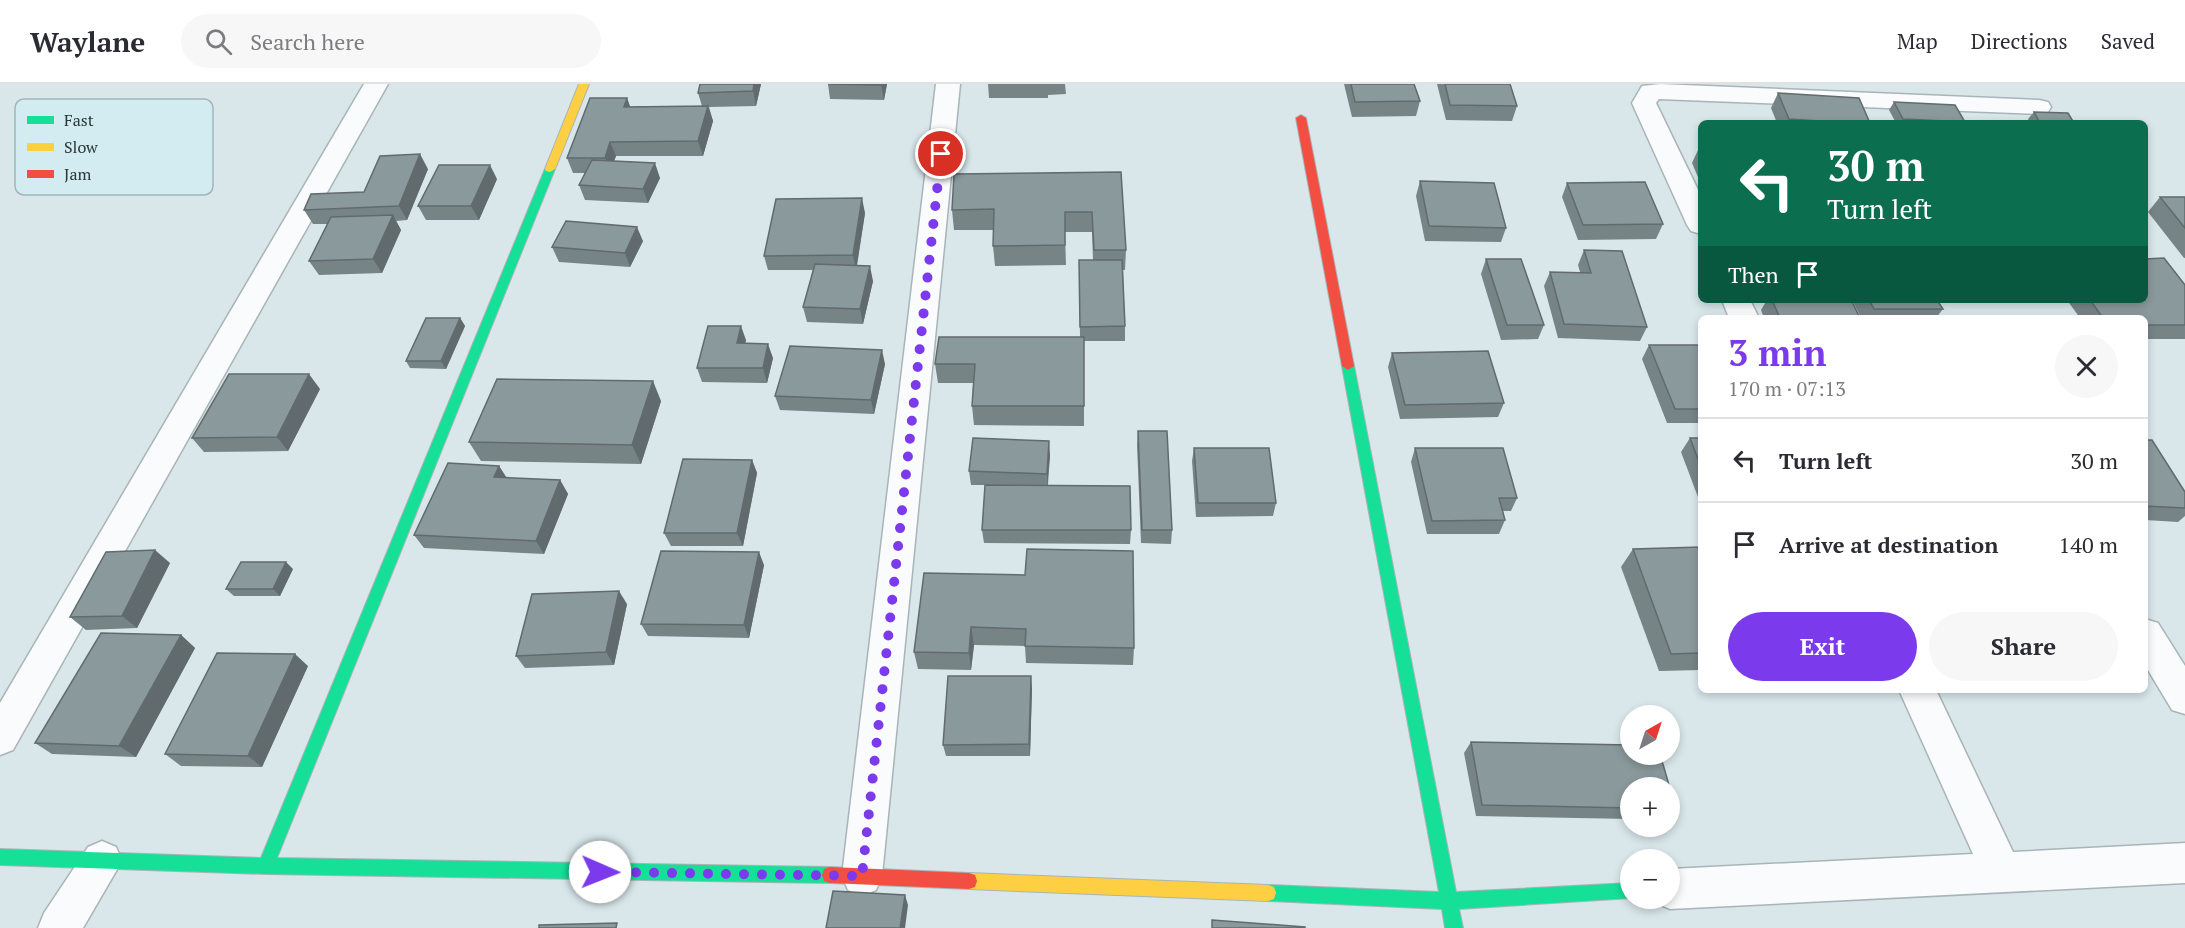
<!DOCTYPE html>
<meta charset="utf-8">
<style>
:root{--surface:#fff;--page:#f7f7f7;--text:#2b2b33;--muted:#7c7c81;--line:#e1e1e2;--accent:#7c3aed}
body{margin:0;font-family:"PT Serif",serif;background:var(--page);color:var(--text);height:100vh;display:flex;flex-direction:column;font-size:22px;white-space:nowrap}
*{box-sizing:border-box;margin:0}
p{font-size:20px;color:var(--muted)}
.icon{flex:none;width:33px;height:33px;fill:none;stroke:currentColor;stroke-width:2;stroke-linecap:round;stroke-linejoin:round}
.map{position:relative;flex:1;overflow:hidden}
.sheet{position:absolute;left:1698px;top:231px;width:450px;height:378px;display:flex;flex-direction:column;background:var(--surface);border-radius:9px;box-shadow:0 3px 9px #0003}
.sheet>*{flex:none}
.hud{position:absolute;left:1698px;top:36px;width:450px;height:183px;border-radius:9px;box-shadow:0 3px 9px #0003;background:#0b6e4f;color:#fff;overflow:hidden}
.needle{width:39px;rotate:39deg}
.fabs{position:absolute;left:1620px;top:621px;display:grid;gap:12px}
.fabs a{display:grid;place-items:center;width:60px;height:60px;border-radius:50%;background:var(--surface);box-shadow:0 3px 9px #0003;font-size:30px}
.pin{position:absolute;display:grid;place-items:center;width:51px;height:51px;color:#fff;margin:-26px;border:3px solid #fff;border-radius:50%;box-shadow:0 2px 6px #0007}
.me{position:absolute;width:66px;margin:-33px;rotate:91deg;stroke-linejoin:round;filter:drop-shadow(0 0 4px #0008)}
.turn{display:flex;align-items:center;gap:21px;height:126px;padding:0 30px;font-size:27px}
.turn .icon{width:78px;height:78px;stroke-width:2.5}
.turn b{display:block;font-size:42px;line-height:51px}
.then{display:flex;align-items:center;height:57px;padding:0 30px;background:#0003;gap:12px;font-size:22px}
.round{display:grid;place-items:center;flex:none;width:63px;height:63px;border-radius:32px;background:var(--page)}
.summary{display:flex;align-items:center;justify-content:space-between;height:102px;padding:0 30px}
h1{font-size:36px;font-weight:800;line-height:45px;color:var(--accent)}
.primary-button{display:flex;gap:12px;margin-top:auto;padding:12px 30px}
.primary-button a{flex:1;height:69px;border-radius:36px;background:var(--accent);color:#fff;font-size:24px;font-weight:800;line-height:69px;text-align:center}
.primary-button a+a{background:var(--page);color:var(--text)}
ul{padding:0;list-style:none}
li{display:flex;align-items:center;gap:18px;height:84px;padding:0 30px;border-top:2px solid var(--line)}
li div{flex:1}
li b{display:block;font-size:22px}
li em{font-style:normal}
header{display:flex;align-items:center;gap:36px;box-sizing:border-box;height:84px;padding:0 30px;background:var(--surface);border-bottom:2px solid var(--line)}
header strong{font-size:28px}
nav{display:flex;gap:33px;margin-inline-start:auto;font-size:21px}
.search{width:420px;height:54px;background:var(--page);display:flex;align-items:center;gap:15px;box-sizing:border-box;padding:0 21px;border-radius:33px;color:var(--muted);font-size:22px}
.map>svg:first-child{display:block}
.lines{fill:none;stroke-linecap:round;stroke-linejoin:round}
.street-casing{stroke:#a9b4b7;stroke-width:3}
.fast-casing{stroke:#a9b4b7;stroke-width:2}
.slow-casing{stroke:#a9b4b7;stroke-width:2}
.jam-casing{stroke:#a9b4b7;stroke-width:2}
.street{fill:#f9fbfc;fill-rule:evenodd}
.fast{fill:#16e098;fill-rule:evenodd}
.slow{fill:#ffcf43;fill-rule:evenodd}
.jam{fill:#f24e42;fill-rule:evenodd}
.wall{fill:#778486}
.shaded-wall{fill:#616b6d}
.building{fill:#8a999c;stroke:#616b6d;stroke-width:1.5}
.route{stroke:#7c3aed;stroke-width:10;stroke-dasharray:0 18}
.key{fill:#d2ecf1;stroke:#a0b5ba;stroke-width:1.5}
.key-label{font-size:16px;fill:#2c3638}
</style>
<header>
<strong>Waylane</strong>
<div class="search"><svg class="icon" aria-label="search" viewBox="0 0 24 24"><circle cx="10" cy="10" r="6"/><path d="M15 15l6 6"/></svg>Search here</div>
<nav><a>Map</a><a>Directions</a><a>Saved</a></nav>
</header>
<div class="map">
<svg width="2185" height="844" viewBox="0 0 2185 844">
<rect width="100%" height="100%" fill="#d9e7ea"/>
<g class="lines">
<g class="street-casing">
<g id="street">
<path d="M364 0H388L13 666 0 671V619Z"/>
<path d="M936 0H960L882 792 876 806 862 812 848 806 842 792Z"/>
<path d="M1660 0 2039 16 2048 18 2051 23 2048 28 2039 30 1659 15 1656 19 1701 112V150L1691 147 1687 141 1632 19 1642 2Z"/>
<path d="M1722 216H1750L1759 234H1729Z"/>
<path d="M2145 535 2158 539 2185 582V630L2172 626 2145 581Z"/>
<path d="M1899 606H1936L2013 768 2185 759V799L1670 825 1656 819 1654 814H1670V785L1973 770Z"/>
<path d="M102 757 116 763 122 777 83 844H38L44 829 88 763Z"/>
</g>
</g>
<g class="fast-casing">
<g id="fast">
<path d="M550 82 555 85 277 774 830 783 836 785 838 791 836 797 830 799 266 790 0 781V765L261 774 545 85Z"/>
<path d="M1348 278 1354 282 1456 808 1630 799 1632 814 1459 825 1463 844H1445L1442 825 1268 817 1262 815 1260 809 1262 803 1268 801 1439 808 1342 282Z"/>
</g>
</g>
<g class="slow-casing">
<g id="slow">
<path d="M579 0H589L555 85 550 88 546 87 545 85Z"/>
<path d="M969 789 1268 801 1274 803 1276 809 1274 815 1268 817 969 805 963 803 961 797 963 791Z"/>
</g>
</g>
<g class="jam-casing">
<g id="jam">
<path d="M1301 31 1306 34 1354 282 1348 286 1342 282 1296 34Z"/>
<path d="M830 783 969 789 975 791 977 797 975 803 969 805 830 799 824 797 822 791 824 785Z"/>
</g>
</g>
<use href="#street" class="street"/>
<use href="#fast" class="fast"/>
<use href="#slow" class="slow"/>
<use href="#jam" class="jam"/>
</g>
<g class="wall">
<path d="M761 0 756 22 709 23 713 37 703 72H616L614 77 660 94 648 119 585 116 579 101 585 89H573L567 74 627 14 630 23 702 22 698 9Z"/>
<path d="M828 0H887L884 16 830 15Z"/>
<path d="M988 0H1065L1066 10 1048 11V14H989Z"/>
<path d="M1344 0H1414L1420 17 1416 32 1352 33Z"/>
<path d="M1437 0H1510L1517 22 1512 37 1446 36Z"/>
<path d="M1778 9 1870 39H1777L1771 24Z"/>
<path d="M1894 18 1965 38V39H1896L1889 26Z"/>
<path d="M2034 28 2074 39H2030L2028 35Z"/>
<path d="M1699 64H1701V100L1692 79Z"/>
<path d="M428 85 407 136 396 137 401 146 382 189 319 191 309 177 327 140H313L304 126 364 108Z"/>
<path d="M1121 88 1126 166 1125 186H1123L1125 242V257H1084V342L974 341 972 322 973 299H938L935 280 1080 253 1079 176H1093L1092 148H1065L1066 181 995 182 993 162 994 146H954L952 126Z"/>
<path d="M497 95 479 136H426L418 122Z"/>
<path d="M1420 97 1506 144 1501 158 1425 157 1416 112Z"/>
<path d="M1567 99 1663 140 1656 155 1578 156 1562 113Z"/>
<path d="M2160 113H2185V174H2184L2148 128Z"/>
<path d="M865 129 857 182 873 197 863 240 807 238 803 223 813 186H768L764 172Z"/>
<path d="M643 157 630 183 559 178 552 163Z"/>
<path d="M1584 166 1647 243 1640 257 1558 254 1544 202 1550 188H1580L1578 181Z"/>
<path d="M1486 175 1544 241 1538 255 1501 256 1481 190Z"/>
<path d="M2185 201V255H2145V234H2080L2067 216H2145Z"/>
<path d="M1767 216H1851L1860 234H1764L1761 226Z"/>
<path d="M1852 216H1937L1943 225 1936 234H1861Z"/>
<path d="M460 234 465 242 446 285 410 284 406 277Z"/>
<path d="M746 256 745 259 773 274 767 299 702 298 697 284Z"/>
<path d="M1649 261H1701V339H1667L1642 275Z"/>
<path d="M1392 269 1504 319 1498 333 1400 335 1388 283Z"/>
<path d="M885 280 874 330 780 326 775 312Z"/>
<path d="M320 305 288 367 204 368 192 354Z"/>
<path d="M661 317 641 380 481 377 469 358Z"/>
<path d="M1138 347 1172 446 1171 460 1141 459 1137 361Z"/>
<path d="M1690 354H1701V421L1681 368Z"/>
<path d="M2145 356 2185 408V432L2178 438 2145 436Z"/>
<path d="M1194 364 1276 419 1273 432 1196 433 1192 377Z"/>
<path d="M1415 364 1517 414 1511 427H1503L1505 436 1499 450H1427L1411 378Z"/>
<path d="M1050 371 1048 401 1131 446 1130 460 984 459 982 446 985 401H971L969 387Z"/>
<path d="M752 376 757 389 743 462H671L664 449Z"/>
<path d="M499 382 507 394 560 396 568 410 544 470 424 464 414 451Z"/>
<path d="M1701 463V586L1659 587 1621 483 1633 465Z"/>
<path d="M170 479 137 544 86 546 70 533Z"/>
<path d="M764 481 749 554 648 552 641 540Z"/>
<path d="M293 485 280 512H234L226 505Z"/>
<path d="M924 489 1134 564 1133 581 1026 579 1025 562 974 561 971 586 918 585 914 568Z"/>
<path d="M627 520 614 581 525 584 516 572Z"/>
<path d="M181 551 195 564 136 673 52 670 35 659Z"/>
<path d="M308 582 262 683 181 682 165 670Z"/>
<path d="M1032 604 1030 672H946L943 661Z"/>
<path d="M1471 658 1630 661V670H1660L1676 725 1670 731V704H1630V735L1476 732 1464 669Z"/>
</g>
<g class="shaded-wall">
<path d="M754 0H761L756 22 753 7Z"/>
<path d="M882 0H887L884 16 881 1Z"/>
<path d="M627 14 632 28 624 23Z"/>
<path d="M708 22 713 37 703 72 698 57Z"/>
<path d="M610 58 616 72 610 88 605 74Z"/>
<path d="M420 70 428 85 407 136 399 122Z"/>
<path d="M655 79 660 94 648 119 643 105Z"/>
<path d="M490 81 497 95 479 136 471 122Z"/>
<path d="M862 114 865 129 856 186 853 171Z"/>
<path d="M393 131 401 146 382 189 373 175Z"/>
<path d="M637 143 643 157 630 183 625 169Z"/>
<path d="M870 182 873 197 863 240 860 225Z"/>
<path d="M460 234 465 242 446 285 441 277Z"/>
<path d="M741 242 746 256 742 274 737 259Z"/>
<path d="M768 260 773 274 767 299 763 284Z"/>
<path d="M882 266 885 280 874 330 871 316Z"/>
<path d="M309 290 320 305 288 367 277 353Z"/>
<path d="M653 297 661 317 641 380 632 361Z"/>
<path d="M1049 357 1050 371 1047 403V390Z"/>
<path d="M752 376 757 389 743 462 737 449Z"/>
<path d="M499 382 507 395 494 393Z"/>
<path d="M560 396 568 410 544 470 536 457Z"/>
<path d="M155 466 170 479 137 544 122 532Z"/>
<path d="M759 468 764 481 749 554 744 541Z"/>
<path d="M286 478 293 485 280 512 273 505Z"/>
<path d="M619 507 627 520 614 581 606 568Z"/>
<path d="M971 543 974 561 971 586 969 569Z"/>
<path d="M181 551 195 564 136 673 119 662Z"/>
<path d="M295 570 308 582 262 683 248 672Z"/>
<path d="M1031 592 1032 604 1030 672 1029 660Z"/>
<path d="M905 811 908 821 905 844H900Z"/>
</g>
<g class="building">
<path d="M700 0H754L753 7 698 9Z"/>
<path d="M828 0H882L881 1Z"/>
<path d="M1351 0H1414L1420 17 1355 18Z"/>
<path d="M1445 0H1510L1517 22 1450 21Z"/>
<path d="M1778 9 1859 14 1870 39H1850L1789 35Z"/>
<path d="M590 14H627L624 23 708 22 698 57 610 58 605 74H567Z"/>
<path d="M1894 18 1955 21 1965 38 1903 35Z"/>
<path d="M2034 28 2068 29 2074 39H2040Z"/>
<path d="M420 70 399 122 304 126 311 110 364 108 380 72Z"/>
<path d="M592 76 655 79 643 105 579 101Z"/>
<path d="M439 81H490L471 122H418Z"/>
<path d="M1121 88 1126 166H1094L1092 128H1065V161L993 162 994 125 952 126 954 90Z"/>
<path d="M1420 97 1494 99 1506 144 1429 142Z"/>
<path d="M1645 98 1663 140 1583 141 1567 99Z"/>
<path d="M2160 113H2185V144Z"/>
<path d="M862 114 853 171 764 172 776 115Z"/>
<path d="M393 131 373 175 309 177 331 133Z"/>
<path d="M566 137 637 143 625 169 552 163Z"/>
<path d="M1584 166 1622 167 1647 243 1564 240 1550 188 1591 189Z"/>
<path d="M2164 174 2185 201V241H2145V234H2103L2090 216H2145V175Z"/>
<path d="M1486 175H1521L1544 241H1507Z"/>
<path d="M1079 176H1122L1125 242 1080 243Z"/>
<path d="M815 180 870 182 860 225 803 223Z"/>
<path d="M1772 216H1851L1860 234H1780Z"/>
<path d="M1869 216H1937L1943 225H1874Z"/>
<path d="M426 234H460L441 277H406Z"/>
<path d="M708 242H741L737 259 768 260 763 284H697Z"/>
<path d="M939 253H1084V322H972L975 280H935Z"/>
<path d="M1649 261H1701V325H1675Z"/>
<path d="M790 262 882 266 871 316 775 312Z"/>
<path d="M1488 267 1504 319 1405 321 1392 269Z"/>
<path d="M229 290H309L277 353 192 354Z"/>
<path d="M497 295 653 297 632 361 469 358Z"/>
<path d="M1138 347H1167L1172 446H1142Z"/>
<path d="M973 354 1049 357 1047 390 969 387Z"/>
<path d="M1690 354H1701V383Z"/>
<path d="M2145 356H2152L2185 408V424L2145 422Z"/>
<path d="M1194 364H1269L1276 419H1198Z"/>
<path d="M1415 364H1503L1517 414H1499L1505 436 1432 437Z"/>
<path d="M683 375 752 376 737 449H664Z"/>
<path d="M448 379 499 382 494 393 560 396 536 457 414 451Z"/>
<path d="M985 401 1130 402 1131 446H982Z"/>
<path d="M1701 463V569L1671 570 1633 465Z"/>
<path d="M1027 465 1133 467 1134 564 1025 562 1026 545 971 543 969 569 914 568 924 489 1025 491Z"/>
<path d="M155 466 122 532 70 533 106 468Z"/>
<path d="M661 467 759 468 744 541 641 540Z"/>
<path d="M241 478H286L273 505H226Z"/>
<path d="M619 507 606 568 516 572 532 510Z"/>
<path d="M101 549 181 551 119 662 35 659Z"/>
<path d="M217 569 295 570 248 672 165 670Z"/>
<path d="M948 592H1031L1029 660 943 661Z"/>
<path d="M1471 658 1630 661V670H1660L1676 725H1670V704H1630V724L1482 721Z"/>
<path d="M833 807 905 811 900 844H826Z"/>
<path d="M1212 836 1305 843V844H1212Z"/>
<path d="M617 839 616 844H539V841Z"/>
</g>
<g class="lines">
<path class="route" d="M600 788 862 792 941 70"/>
</g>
<rect x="15" y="15" width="198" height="96" rx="9" class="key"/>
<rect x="27" y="32" width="27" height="8" fill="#16e098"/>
<rect x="27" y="59" width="27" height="8" fill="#ffcf43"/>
<rect x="27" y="86" width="27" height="8" fill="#f24e42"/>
<g class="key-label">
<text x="64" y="42">Fast</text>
<text x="64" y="69">Slow</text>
<text x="64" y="96">Jam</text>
</g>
</svg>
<div class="fabs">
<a><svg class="needle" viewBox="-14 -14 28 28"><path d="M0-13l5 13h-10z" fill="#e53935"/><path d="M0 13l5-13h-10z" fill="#7c7c81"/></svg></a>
<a>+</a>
<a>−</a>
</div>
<div class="pin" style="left:941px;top:70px;background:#d93025"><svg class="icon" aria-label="arrive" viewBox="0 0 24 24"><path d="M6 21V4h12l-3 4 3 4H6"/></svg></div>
<svg class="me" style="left:600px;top:788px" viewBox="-20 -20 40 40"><circle r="19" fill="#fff"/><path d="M0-13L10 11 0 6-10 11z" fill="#7c3aed"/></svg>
<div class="hud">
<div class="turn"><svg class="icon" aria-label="left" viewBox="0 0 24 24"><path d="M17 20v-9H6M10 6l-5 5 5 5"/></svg><div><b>30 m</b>Turn left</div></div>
<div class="then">Then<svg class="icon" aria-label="arrive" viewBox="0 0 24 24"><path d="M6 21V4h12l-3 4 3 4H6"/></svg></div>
</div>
<section class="sheet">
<div class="summary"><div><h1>3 min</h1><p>170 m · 07:13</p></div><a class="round"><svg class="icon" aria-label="close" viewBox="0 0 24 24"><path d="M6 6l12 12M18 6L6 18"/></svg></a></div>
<ul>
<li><svg class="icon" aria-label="left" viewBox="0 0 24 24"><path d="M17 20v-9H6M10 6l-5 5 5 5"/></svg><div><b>Turn left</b></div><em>30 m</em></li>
<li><svg class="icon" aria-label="arrive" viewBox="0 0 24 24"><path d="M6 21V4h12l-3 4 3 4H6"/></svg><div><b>Arrive at destination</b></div><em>140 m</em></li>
</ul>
<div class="primary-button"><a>Exit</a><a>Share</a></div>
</section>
</div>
